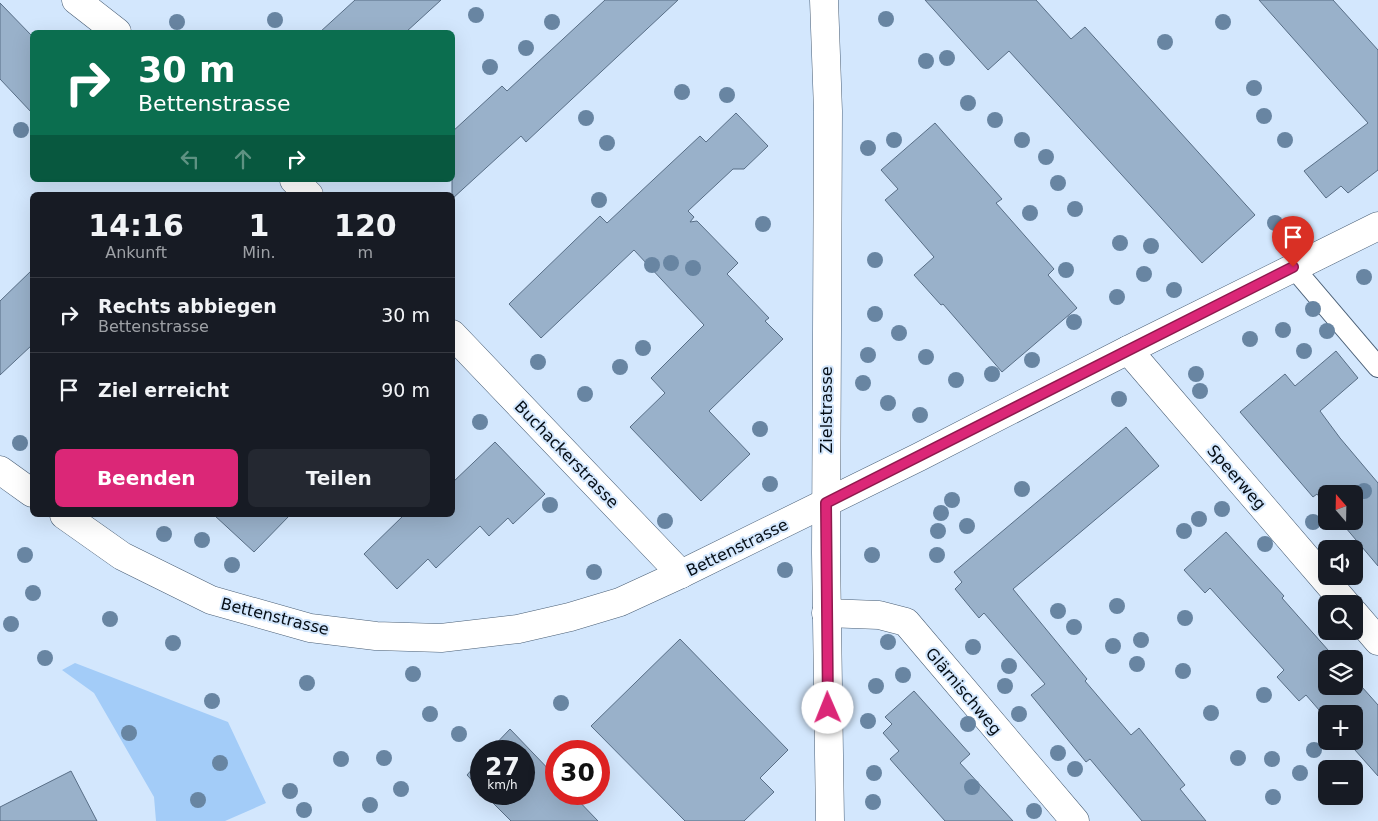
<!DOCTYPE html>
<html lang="de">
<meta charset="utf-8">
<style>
:root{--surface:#171b24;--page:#242831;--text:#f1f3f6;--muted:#9ea1a6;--line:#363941;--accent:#db2777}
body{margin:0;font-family:"DejaVu Sans",sans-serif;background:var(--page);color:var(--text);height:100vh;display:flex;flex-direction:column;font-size:19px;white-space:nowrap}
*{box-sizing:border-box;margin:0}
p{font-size:16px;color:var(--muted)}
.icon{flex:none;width:28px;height:28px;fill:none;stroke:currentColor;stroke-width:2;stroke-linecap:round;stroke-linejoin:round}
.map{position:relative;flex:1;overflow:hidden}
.sheet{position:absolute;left:30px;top:192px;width:425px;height:325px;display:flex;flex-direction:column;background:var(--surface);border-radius:8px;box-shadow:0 5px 20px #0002}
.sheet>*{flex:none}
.top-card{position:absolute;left:30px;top:30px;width:425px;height:152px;border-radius:8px;box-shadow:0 5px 20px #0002;background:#0b6e4f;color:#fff;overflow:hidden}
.needle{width:32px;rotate:340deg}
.tools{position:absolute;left:1318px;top:485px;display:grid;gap:10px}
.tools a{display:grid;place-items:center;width:45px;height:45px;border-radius:8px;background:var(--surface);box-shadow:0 5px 20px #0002;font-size:25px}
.speed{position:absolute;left:470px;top:740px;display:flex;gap:10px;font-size:25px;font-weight:700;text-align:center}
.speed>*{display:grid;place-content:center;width:65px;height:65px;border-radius:50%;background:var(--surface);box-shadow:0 5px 20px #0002;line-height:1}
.speed small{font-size:12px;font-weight:400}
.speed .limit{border:8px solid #d22;background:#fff;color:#111}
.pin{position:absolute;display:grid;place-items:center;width:42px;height:42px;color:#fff;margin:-51px -21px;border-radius:50% 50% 50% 0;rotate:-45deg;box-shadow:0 0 5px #0007}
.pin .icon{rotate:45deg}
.me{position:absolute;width:55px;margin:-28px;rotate:359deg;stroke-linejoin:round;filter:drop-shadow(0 0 4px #0008)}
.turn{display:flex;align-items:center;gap:18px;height:105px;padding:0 25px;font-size:22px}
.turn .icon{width:65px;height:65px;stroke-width:2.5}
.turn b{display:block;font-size:35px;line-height:42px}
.lanes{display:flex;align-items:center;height:48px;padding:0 25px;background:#0003;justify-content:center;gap:25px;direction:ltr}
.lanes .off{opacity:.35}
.eta{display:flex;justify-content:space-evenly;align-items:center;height:85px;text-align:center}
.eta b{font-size:30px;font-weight:600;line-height:35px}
.action{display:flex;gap:10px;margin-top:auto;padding:10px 25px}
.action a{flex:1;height:58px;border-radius:8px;background:var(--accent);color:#fff;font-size:20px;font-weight:600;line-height:58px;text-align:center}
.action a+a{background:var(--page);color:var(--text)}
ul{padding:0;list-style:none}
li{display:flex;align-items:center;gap:15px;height:75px;padding:0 25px;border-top:1px solid var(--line)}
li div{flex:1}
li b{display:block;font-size:19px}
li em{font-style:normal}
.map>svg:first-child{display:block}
.green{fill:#a3ccf8}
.building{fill:#99b1ca;stroke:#586e86}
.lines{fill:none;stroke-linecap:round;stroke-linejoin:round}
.service-casing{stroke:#495e75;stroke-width:22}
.minor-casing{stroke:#495e75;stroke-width:29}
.service{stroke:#fff;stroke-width:20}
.minor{stroke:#fff;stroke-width:28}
.tree{fill:#6885a2}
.route-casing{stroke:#8e194d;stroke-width:12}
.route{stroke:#db2777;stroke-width:9}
.labels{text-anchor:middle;stroke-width:4;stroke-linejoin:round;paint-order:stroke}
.street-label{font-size:16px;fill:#050d15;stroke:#d3e7fd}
</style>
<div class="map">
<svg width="1378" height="821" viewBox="0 0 1378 821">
<rect width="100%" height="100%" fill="#d3e7fd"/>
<path class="green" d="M75 663 228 722 266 803 225 821H156L154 797 94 693 62 670Z"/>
<g class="building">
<path d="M355 0H441L406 32H320Z"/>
<path d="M605 0H678L526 142 521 136 452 199V132L502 86 507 91Z"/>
<path d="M925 0H1036L1071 39 1085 27 1255 215 1202 263 1009 51 988 70Z"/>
<path d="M1259 0H1333L1378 50V170L1348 193 1341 186 1326 198 1304 171 1368 123Z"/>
<path d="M0 3 32 36V113L0 79Z"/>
<path d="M736 113 768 146 744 169H733L688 211 694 217 690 222 697 221 738 263 727 274 769 318 765 321 783 339 709 411 750 454 701 501 630 427 665 393 651 378 704 325 634 250 541 338 509 304 600 216 607 223 700 136 706 142Z"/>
<path d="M935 123 1002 199 996 203 1054 269 1048 275 1077 308 1002 372 943 304 941 305 914 275 934 257 885 200 898 189 881 170Z"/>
<path d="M32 270V345L0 375V301Z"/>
<path d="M1336 351 1358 378 1320 411 1340 438 1378 483V566L1340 521H1354V494H1326V505L1317 494 1313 497 1240 412 1285 374 1295 386Z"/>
<path d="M1126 427 1159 466 1013 589 1087 679 1085 681 1131 735 1139 728 1185 785 1180 789 1206 821H1142L1090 759 1086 762 1031 695 1045 684 984 613 979 618 955 589 962 582 954 572Z"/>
<path d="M495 442 545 494 513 524 508 518 489 536 480 526 436 568 428 559 397 589 364 554 404 515H452V483Z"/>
<path d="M214 515H290L254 552Z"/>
<path d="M1226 532 1284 596 1282 598 1336 659H1326V686H1354V678L1378 705V776L1347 741H1354V714H1326V718L1306 695 1299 701 1277 677 1284 670 1210 588 1205 593 1184 570Z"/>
<path d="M680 639 788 750 760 778 774 792 744 821H685L591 726Z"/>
<path d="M914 691 970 754 960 763 1013 821H945L890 759 899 751 883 733 892 724 885 717Z"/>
<path d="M510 729 556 777V794H572L598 821H511L493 803 485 794H524V751H489Z"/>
<path d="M481 759V790L467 775Z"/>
<path d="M71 771 97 821H0V807Z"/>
</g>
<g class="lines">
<g class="service-casing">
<path id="service" d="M1293 267 1378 367"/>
</g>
<g class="minor-casing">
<g id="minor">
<path d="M76 0 117 32"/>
<path d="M824 0 828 111 826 553 830 821"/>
<path d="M294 180 309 195"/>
<path d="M452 334 681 574"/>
<path d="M1128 350 1346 604"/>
<path d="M0 470 32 493"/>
<path d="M64 515 122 556 211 600 310 628 376 636 441 638 518 629 570 617 620 602 681 574 919 457 1128 350 1378 226"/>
<path d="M826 613 879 615 906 622 1075 821"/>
<path d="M1354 613 1378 641"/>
</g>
</g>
<use href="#service" class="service"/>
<use href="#minor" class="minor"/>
</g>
<g class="tree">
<circle cx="476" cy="15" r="8"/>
<circle cx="886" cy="19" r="8"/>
<circle cx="275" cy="20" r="8"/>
<circle cx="177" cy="22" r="8"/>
<circle cx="552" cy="22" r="8"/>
<circle cx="1223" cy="22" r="8"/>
<circle cx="1165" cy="42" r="8"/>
<circle cx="526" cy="48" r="8"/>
<circle cx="947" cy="58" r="8"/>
<circle cx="926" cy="61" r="8"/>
<circle cx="490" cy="67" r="8"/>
<circle cx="1254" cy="88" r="8"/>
<circle cx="682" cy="92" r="8"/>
<circle cx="727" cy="95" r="8"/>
<circle cx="968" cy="103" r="8"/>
<circle cx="1264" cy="116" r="8"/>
<circle cx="586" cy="118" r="8"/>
<circle cx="995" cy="120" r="8"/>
<circle cx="21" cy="130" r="8"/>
<circle cx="894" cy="140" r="8"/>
<circle cx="1022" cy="140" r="8"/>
<circle cx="1285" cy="140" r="8"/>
<circle cx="607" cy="143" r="8"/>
<circle cx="868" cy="148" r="8"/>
<circle cx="1046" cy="157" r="8"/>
<circle cx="1058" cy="183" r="8"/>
<circle cx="599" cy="200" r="8"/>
<circle cx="1075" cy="209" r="8"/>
<circle cx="1030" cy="213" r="8"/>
<circle cx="1275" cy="223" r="8"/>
<circle cx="763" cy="224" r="8"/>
<circle cx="1120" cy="243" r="8"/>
<circle cx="1151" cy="246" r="8"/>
<circle cx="875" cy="260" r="8"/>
<circle cx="671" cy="263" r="8"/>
<circle cx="652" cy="265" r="8"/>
<circle cx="693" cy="268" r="8"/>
<circle cx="1066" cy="270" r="8"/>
<circle cx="1144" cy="274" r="8"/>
<circle cx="1364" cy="277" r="8"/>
<circle cx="1174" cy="290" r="8"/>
<circle cx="1117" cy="297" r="8"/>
<circle cx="1313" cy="309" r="8"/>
<circle cx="875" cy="314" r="8"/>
<circle cx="1074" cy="322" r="8"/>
<circle cx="1283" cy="330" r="8"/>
<circle cx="1327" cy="331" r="8"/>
<circle cx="899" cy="333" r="8"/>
<circle cx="1250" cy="339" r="8"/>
<circle cx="643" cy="348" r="8"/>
<circle cx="1304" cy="351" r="8"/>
<circle cx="868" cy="355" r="8"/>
<circle cx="926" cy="357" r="8"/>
<circle cx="1032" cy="360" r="8"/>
<circle cx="538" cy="362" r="8"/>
<circle cx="620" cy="367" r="8"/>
<circle cx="992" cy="374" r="8"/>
<circle cx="1196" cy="374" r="8"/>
<circle cx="956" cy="380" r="8"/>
<circle cx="863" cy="383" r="8"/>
<circle cx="1200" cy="391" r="8"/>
<circle cx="585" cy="394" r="8"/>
<circle cx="1119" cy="399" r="8"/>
<circle cx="888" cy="403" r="8"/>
<circle cx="920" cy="415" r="8"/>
<circle cx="480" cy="422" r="8"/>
<circle cx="760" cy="429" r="8"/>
<circle cx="20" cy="443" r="8"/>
<circle cx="770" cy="484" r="8"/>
<circle cx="1022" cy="489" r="8"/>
<circle cx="1364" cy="491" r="8"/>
<circle cx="952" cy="500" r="8"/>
<circle cx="550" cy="505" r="8"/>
<circle cx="1222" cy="509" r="8"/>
<circle cx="941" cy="513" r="8"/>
<circle cx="1199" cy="519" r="8"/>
<circle cx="665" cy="521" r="8"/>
<circle cx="1313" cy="522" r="8"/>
<circle cx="967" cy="526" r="8"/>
<circle cx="938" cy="531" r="8"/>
<circle cx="1184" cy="531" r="8"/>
<circle cx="164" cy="534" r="8"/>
<circle cx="202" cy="540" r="8"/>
<circle cx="1265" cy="544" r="8"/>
<circle cx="25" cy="555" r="8"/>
<circle cx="872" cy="555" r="8"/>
<circle cx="937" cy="555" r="8"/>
<circle cx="232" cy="565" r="8"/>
<circle cx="785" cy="570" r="8"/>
<circle cx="594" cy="572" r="8"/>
<circle cx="33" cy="593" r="8"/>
<circle cx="1117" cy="606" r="8"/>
<circle cx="1058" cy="611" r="8"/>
<circle cx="1185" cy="618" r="8"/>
<circle cx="110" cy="619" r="8"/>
<circle cx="11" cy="624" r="8"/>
<circle cx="1074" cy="627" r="8"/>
<circle cx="1141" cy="640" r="8"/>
<circle cx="888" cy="642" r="8"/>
<circle cx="173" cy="643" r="8"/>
<circle cx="1113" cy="646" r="8"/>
<circle cx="973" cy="647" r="8"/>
<circle cx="45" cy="658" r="8"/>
<circle cx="1137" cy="664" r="8"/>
<circle cx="1009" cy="666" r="8"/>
<circle cx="1183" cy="671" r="8"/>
<circle cx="413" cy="674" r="8"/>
<circle cx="903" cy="675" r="8"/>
<circle cx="307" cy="683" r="8"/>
<circle cx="876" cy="686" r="8"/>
<circle cx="1005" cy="686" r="8"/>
<circle cx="1264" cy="695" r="8"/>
<circle cx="212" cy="701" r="8"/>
<circle cx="561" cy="703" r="8"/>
<circle cx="1211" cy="713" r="8"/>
<circle cx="430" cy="714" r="8"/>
<circle cx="1019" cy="714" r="8"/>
<circle cx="868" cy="721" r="8"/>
<circle cx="968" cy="724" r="8"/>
<circle cx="129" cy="733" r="8"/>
<circle cx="459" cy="734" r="8"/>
<circle cx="1314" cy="750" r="8"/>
<circle cx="1058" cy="753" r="8"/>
<circle cx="384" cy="758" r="8"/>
<circle cx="1238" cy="758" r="8"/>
<circle cx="341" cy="759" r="8"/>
<circle cx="1272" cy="759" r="8"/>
<circle cx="220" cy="763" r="8"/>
<circle cx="1075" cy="769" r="8"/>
<circle cx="874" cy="773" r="8"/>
<circle cx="1300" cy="773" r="8"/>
<circle cx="972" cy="787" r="8"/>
<circle cx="401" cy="789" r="8"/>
<circle cx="290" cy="791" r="8"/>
<circle cx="1273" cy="797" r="8"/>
<circle cx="198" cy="800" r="8"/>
<circle cx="873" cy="802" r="8"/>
<circle cx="370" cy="805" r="8"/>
<circle cx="304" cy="810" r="8"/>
<circle cx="1034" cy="811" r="8"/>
</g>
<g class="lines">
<g class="route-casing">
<path id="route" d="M828 708 826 503 1293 267"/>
</g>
<use href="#route" class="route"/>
</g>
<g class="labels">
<g class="street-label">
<text transform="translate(826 410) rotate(-90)" y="6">Zielstrasse</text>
<text transform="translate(567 454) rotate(46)" y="6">Buchackerstrasse</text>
<text transform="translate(1237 477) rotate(49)" y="6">Speerweg</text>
<text transform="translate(737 547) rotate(-26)" y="6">Bettenstrasse</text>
<text transform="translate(275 616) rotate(14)" y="6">Bettenstrasse</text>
<text transform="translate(964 691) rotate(50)" y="6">Glärnischweg</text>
</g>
</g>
</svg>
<div class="tools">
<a><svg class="needle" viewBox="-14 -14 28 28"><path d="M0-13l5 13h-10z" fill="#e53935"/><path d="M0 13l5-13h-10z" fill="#9ea1a6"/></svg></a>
<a><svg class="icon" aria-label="sound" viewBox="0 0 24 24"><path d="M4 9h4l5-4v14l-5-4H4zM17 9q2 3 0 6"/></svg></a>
<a><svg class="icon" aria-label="search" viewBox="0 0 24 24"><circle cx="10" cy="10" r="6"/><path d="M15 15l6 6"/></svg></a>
<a><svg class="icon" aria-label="layers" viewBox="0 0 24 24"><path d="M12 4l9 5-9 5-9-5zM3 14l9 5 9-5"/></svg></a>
<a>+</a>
<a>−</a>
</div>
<div class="speed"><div>27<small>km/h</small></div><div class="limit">30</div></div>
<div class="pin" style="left:1293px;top:267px;background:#d93025"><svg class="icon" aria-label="arrive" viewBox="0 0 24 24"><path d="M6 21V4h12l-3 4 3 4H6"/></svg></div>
<svg class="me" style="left:828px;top:708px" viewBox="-20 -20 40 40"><circle r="19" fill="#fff"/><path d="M0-13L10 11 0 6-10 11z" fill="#db2777"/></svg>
<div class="top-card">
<div class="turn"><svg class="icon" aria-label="right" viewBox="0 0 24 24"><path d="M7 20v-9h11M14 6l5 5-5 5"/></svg><div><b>30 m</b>Bettenstrasse</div></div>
<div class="lanes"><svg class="icon off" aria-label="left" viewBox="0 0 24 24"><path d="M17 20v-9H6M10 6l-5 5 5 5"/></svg><svg class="icon off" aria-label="ahead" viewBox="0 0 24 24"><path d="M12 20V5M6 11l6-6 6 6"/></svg><svg class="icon" aria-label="right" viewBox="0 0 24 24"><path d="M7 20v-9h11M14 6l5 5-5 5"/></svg></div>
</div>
<section class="sheet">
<div class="eta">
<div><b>14:16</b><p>Ankunft</p></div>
<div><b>1</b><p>Min.</p></div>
<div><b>120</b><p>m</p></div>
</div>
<ul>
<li><svg class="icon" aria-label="right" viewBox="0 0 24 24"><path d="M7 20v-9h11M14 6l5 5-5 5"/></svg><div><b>Rechts abbiegen</b><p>Bettenstrasse</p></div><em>30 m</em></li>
<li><svg class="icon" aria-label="arrive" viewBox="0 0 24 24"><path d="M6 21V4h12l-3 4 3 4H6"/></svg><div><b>Ziel erreicht</b></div><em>90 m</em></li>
</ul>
<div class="action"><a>Beenden</a><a>Teilen</a></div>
</section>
</div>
